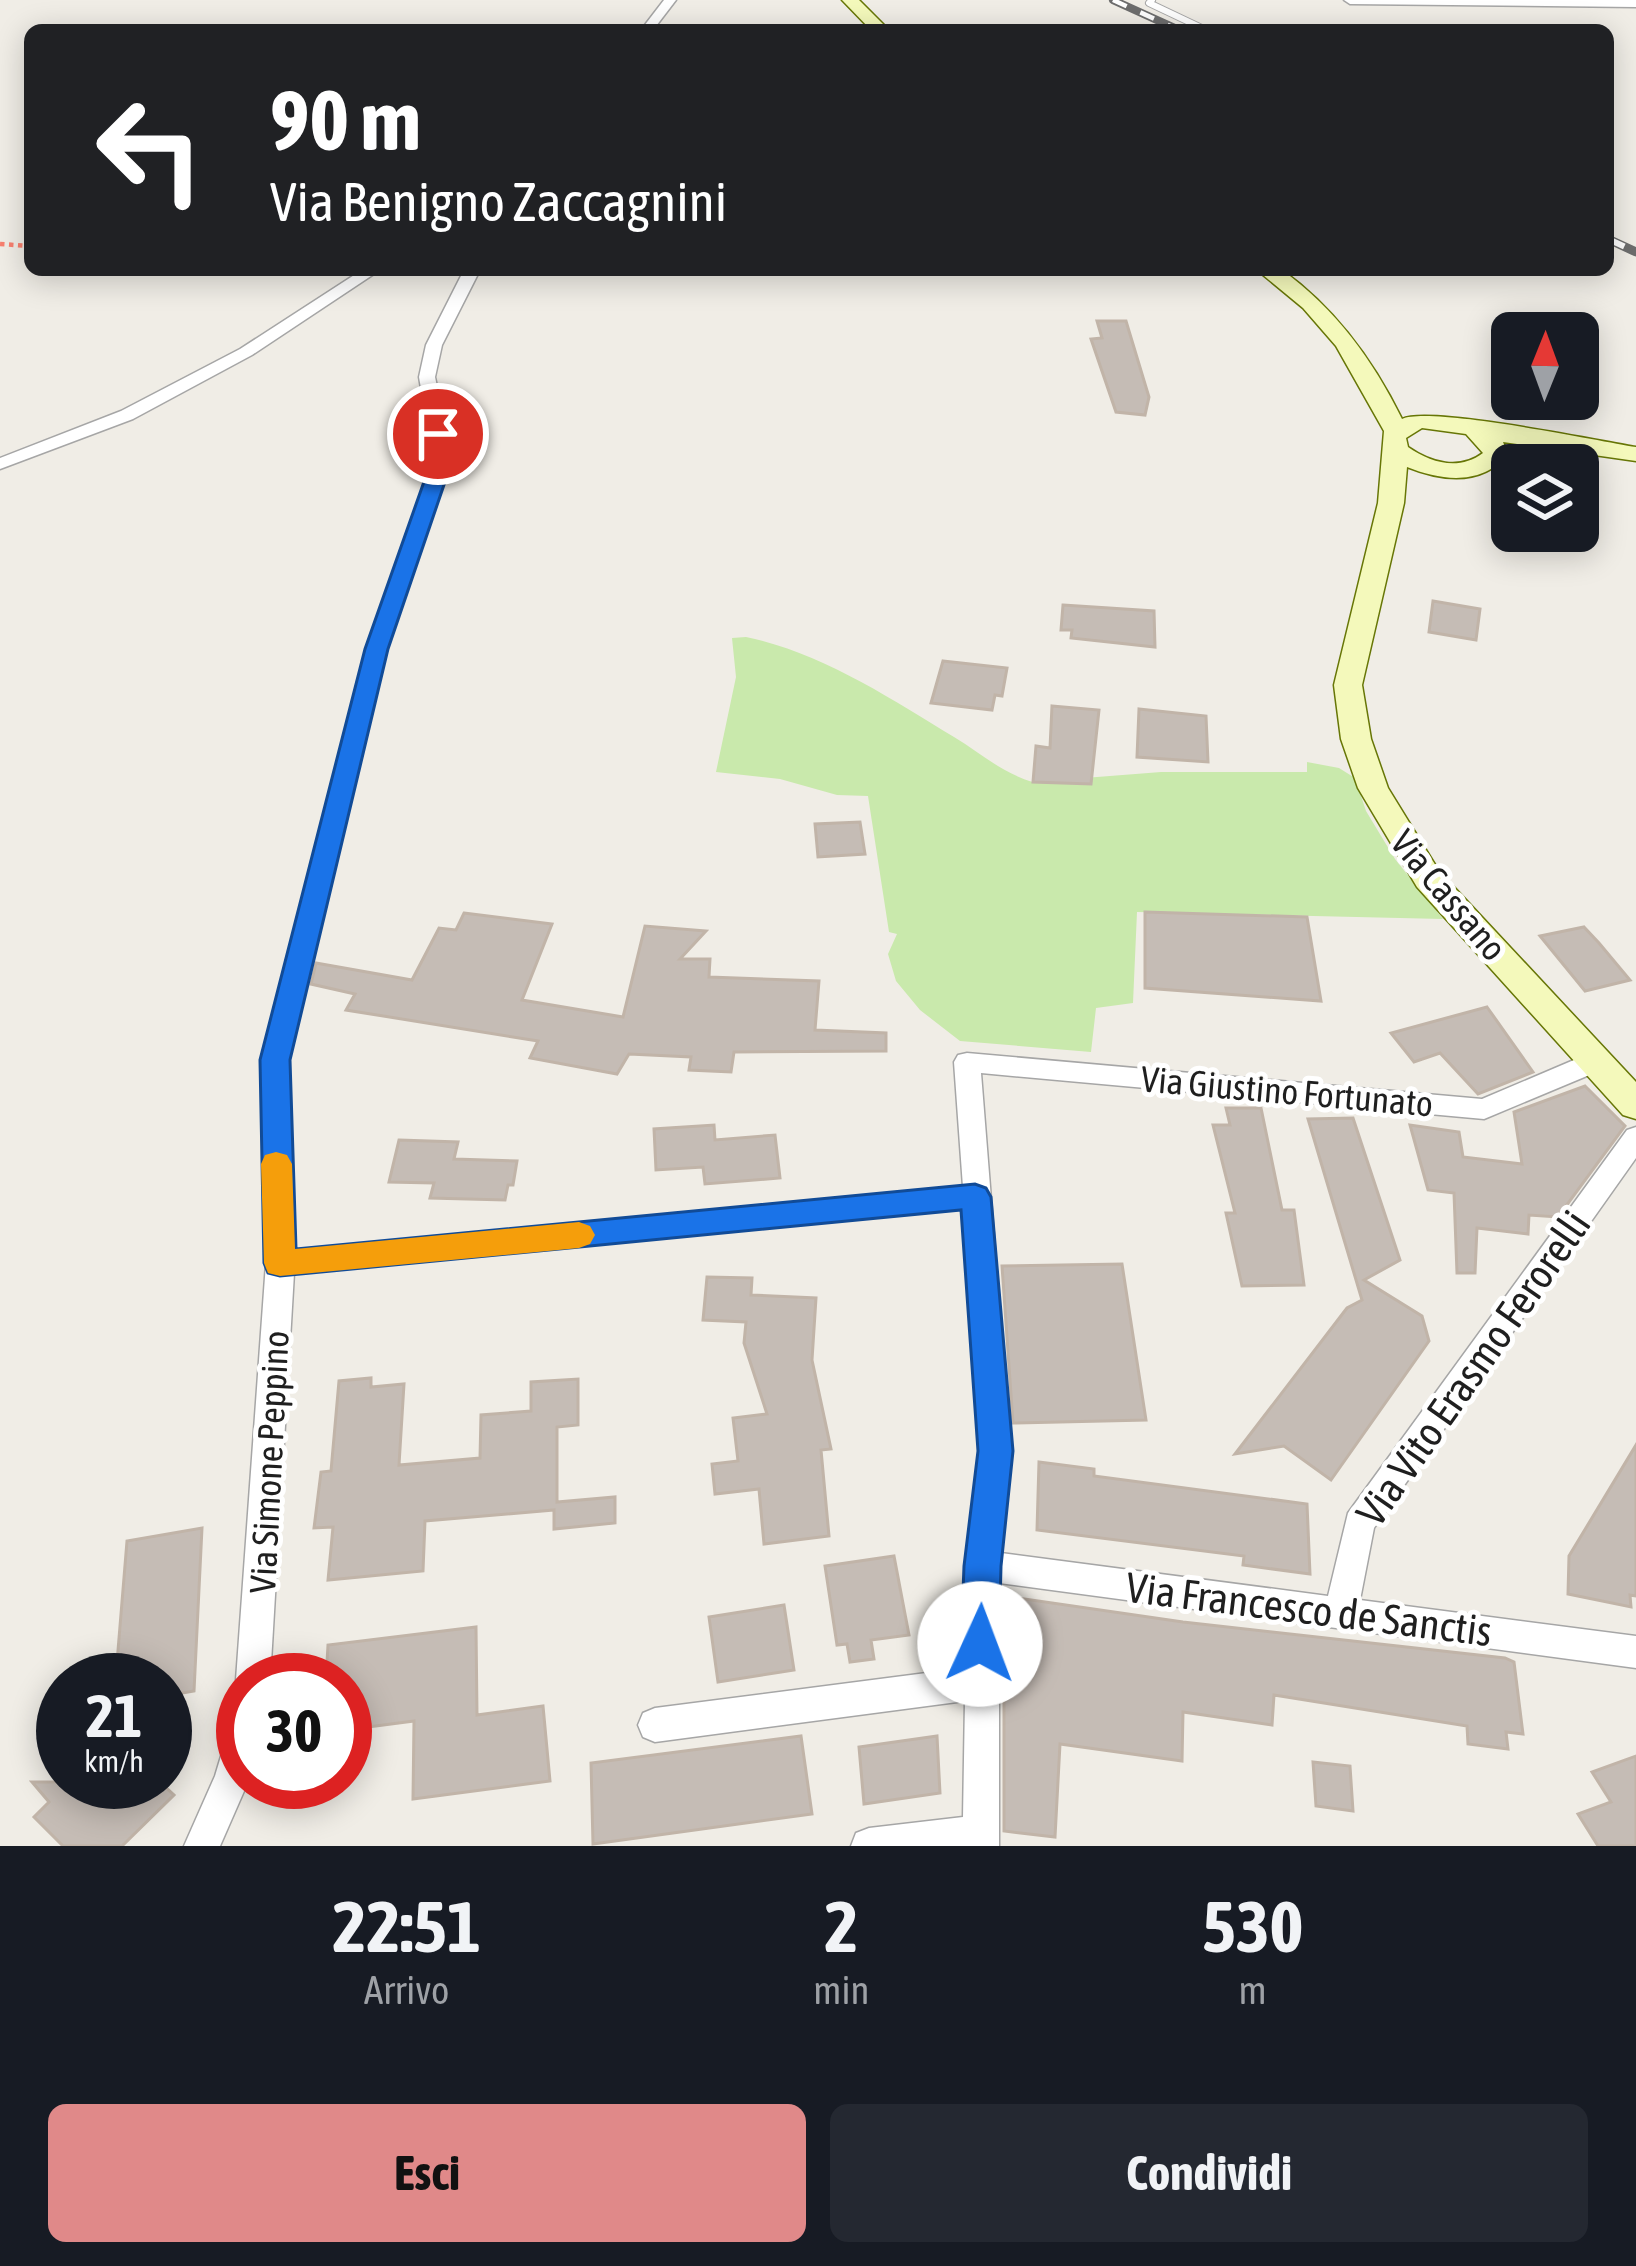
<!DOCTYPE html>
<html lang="it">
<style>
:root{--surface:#171b24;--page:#242831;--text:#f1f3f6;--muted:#9ea1a6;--accent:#e08989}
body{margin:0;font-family:"Asap Condensed",sans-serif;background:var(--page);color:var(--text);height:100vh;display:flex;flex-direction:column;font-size:45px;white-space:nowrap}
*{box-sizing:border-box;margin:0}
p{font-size:39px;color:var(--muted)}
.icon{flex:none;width:66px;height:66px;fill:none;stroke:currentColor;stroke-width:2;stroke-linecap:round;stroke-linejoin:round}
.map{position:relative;height:1846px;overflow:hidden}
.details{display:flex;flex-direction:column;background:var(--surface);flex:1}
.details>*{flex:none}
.hud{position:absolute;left:24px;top:24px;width:1590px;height:252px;border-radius:18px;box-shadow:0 6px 30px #0003;background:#202124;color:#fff;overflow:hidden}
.needle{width:78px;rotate:1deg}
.buttons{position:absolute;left:1491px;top:312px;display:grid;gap:24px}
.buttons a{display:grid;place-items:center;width:108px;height:108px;border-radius:18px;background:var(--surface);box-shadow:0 6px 30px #0003;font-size:60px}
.speed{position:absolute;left:36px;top:1653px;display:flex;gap:24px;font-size:60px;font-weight:700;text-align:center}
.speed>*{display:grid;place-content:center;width:156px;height:156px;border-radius:50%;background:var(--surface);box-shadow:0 6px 30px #0003;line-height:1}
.speed small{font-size:30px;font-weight:400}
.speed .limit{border:18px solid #d22;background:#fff;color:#111}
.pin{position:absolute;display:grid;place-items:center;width:102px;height:102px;color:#fff;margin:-51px;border:6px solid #fff;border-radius:50%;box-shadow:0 3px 12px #0007}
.me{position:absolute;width:132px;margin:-66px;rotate:2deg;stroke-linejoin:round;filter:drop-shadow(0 0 9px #0008)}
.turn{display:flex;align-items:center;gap:42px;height:252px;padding:0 48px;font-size:54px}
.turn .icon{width:156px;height:156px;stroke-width:2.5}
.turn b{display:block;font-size:84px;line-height:102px}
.eta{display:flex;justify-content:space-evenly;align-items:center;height:204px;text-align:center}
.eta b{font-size:72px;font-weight:700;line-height:84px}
.cta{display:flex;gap:24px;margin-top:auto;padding:24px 48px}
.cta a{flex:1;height:138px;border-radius:18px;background:var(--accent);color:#111;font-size:48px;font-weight:700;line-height:138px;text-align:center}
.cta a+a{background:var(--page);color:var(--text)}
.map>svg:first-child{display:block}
.grass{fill:#c9e9ac}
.building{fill:#c5bcb5;stroke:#c1b4a8;stroke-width:3}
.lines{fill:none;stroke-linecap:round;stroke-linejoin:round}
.service-casing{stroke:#a6a6a6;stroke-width:8}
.minor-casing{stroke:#a6a6a6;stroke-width:3}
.secondary-casing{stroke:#677606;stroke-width:3}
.path{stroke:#f8806f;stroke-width:4.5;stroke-dasharray:4.5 4.5;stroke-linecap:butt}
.service{stroke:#fff;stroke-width:6}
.minor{fill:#fff;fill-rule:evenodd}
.secondary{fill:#f4f9bb;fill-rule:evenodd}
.rail-far1-casing{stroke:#6d6d6d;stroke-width:8}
.rail-casing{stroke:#6d6d6d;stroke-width:9}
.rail-far1{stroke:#fff;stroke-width:4.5;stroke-dasharray:15;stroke-linecap:butt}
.rail{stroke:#fff;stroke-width:6;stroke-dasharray:18;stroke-linecap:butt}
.route{fill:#1a73e8;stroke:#114b97;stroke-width:3}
.slow{fill:#f59e0b}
.labels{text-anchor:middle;stroke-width:10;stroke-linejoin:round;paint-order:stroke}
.street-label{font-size:36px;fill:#1f1f1f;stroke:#fff}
.near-street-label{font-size:42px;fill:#1f1f1f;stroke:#fff}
</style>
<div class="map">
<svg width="1636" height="1846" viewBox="0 0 1636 1846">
<rect width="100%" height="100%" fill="#f0ede6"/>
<path class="grass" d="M746 637C820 652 890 698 954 737 982 754 1002 773 1033 782L1161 772H1307V762L1339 768 1355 778 1366 811 1395 859 1443 919 1137 912 1133 1003 1096 1008 1091 1052 960 1041 920 1010 896 981 888 954 897 934 889 932 868 796 837 795 780 779 716 772 736 677 732 638Z"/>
<g class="building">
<path d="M1097 321H1126L1149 397 1145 415 1116 412 1091 339 1102 338Z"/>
<path d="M1433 601 1480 609 1476 640 1429 632Z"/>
<path d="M1063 605 1154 611 1155 647 1071 638 1072 630H1061Z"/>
<path d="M943 661 1007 668 1002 696 995 695 992 710 931 703Z"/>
<path d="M1052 706 1099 710 1091 784 1033 782 1036 746 1050 748Z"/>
<path d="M1139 709 1206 716 1208 762 1137 757Z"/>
<path d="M860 822 865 854 818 857 815 824Z"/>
<path d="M1145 912 1307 917 1321 1001 1145 988Z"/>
<path d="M464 913 552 924 522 1000 623 1017 645 926 706 931 680 959H710L709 977 819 981 815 1030 886 1033V1051L734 1052 731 1072 689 1070 691 1057 629 1054 617 1074 530 1058 538 1041 346 1010 355 994 311 984 316 963 412 980 439 928 456 930Z"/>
<path d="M1584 927 1599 943 1630 980 1585 991 1540 936Z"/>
<path d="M1487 1007 1533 1072 1478 1094 1440 1053 1414 1062 1391 1033Z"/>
<path d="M1585 1086 1625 1126 1558 1217 1529 1215 1528 1234 1477 1228 1475 1273H1457L1454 1193 1428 1190 1410 1125 1459 1132 1463 1157 1522 1164 1514 1112Z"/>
<path d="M1226 1108H1261L1282 1210H1294L1304 1285 1242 1286 1226 1213H1235L1213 1125H1230Z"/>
<path d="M1353 1118 1400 1260 1364 1280 1422 1316 1429 1341 1331 1480 1284 1446 1235 1454 1347 1308 1362 1300 1308 1119Z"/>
<path d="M714 1125 715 1140 775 1135 780 1178 705 1184 703 1167 656 1170 654 1129Z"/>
<path d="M399 1140 458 1142 454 1159 517 1161 513 1185H508L505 1200 430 1198 434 1183 389 1182Z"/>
<path d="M1122 1264 1146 1420 1013 1423 1002 1266Z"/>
<path d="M707 1277 752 1278 751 1295 816 1298 812 1360 831 1449 821 1450 829 1536 764 1544 759 1489 715 1494 712 1464 738 1461 733 1418 767 1414 744 1343 746 1322 703 1320Z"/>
<path d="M371 1378V1387L404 1384 399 1465 480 1458 481 1415 531 1411V1382L578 1379V1425L557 1427V1502L615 1497V1523L554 1529V1510L425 1521 423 1571 328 1580 333 1527 314 1528 321 1472 331 1471 339 1381Z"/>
<path d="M1636 1445V1596L1630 1595 1631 1607 1568 1594 1569 1556Z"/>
<path d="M1039 1462 1094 1469V1476L1307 1504 1310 1574 1243 1565 1244 1556 1037 1530Z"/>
<path d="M202 1528 194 1691 165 1696V1680H144V1670L116 1675 127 1541Z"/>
<path d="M894 1556 909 1635 871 1640 874 1659 850 1662 847 1644 837 1645 825 1566Z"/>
<path d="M1004 1596 1183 1622 1505 1658 1514 1662 1523 1734 1506 1732 1508 1749 1468 1744 1467 1726 1274 1695 1272 1725 1183 1712 1182 1761 1060 1744 1055 1837 1004 1831Z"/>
<path d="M784 1605 794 1670 718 1682 709 1617Z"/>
<path d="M476 1627 477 1715 543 1706 550 1781 413 1799 414 1721 345 1730V1680H326L328 1645Z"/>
<path d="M801 1736 812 1814 593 1844 591 1763Z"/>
<path d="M937 1736 940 1793 864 1804 859 1747Z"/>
<path d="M1636 1756V1846H1598L1578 1814 1611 1802 1592 1772Z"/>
<path d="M1313 1762 1350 1766 1353 1811 1316 1806Z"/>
<path d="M32 1782H160L174 1795 122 1846H63L34 1817 49 1802Z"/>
</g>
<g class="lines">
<g class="service-casing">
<path id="service" d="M1152 0 1149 3 1206 30"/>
</g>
<g class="minor-casing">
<g id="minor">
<path d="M664 0H676L653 30H641Z"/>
<path d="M1344 0H1636V7L1350 4Z"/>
<path d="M362 270H380L252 355 133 419 0 469V458L121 411 240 349Z"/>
<path d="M464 270H480L442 345 435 377 447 434 445 477 387 649 288 1060 294 1250 963 1187 954 1062 958 1055 967 1053 1482 1099 1588 1054H1606L1610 1061 1606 1068 1484 1119 981 1073 1011 1451 1001 1553 1328 1596 1348 1513 1627 1130 1636 1127V1158L1374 1528 1360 1600 1636 1636V1668L999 1583V1846H851L856 1833 869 1828 963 1817 965 1701 655 1742 643 1737 638 1725 643 1713 655 1708 965 1668 967 1566 981 1451 964 1209 294 1273 270 1680H243L241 1692 236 1680 266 1263 262 1060 367 649 427 477 429 434 419 377 426 345Z"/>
<path d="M243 1718V1782H248L220 1846H184L215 1776 231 1723Z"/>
</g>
</g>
<g class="secondary-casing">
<g id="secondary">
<path d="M842 0H859L889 30H871Z"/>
<path d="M1257 270H1282C1336 309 1373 360 1402 419 1430 406 1594 440 1636 447V461L1503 442 1508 454C1482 486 1442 481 1407 467L1404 503 1362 685 1371 739 1388 788 1439 871 1636 1082V1119L1623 1115 1417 887 1358 788 1341 739 1334 685 1378 503 1384 431 1336 346 1303 308ZM1422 428 1466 434 1483 453C1459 471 1431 463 1408 447L1406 438Z"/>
</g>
</g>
<path class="path" d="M0 244 30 246"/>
<use href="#service" class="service"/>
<use href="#minor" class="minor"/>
<use href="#secondary" class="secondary"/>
<g class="rail-far1-casing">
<path id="rail-far1" d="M1113 0 1179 30"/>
</g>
<g class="rail-casing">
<path id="rail" d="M1608 239 1636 252"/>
</g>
<use href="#rail-far1" class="rail-far1"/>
<use href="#rail" class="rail"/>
</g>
<path class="route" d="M438 428 448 434 447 476 388 649 290 1060 296 1249 975 1184 986 1188 991 1197 1013 1451 1001 1566 999 1644 994 1657 980 1662 967 1657 961 1644 964 1566 978 1451 961 1210 280 1276 268 1273 264 1263 260 1060 365 649 426 476 428 434Z"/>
<path class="slow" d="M276 1152 287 1155 292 1164 295 1249 579 1222 590 1226 595 1235 590 1244 579 1248 280 1276 268 1273 264 1263 261 1164 265 1155Z"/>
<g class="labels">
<g class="street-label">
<text transform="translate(1449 895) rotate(50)" y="13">Via Cassano</text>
<text transform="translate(1287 1091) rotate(5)" y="13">Via Giustino Fortunato</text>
<text transform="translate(269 1462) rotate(-87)" y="13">Via Simone Peppino</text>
</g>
<g class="near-street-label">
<text transform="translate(1473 1368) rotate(-55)" y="15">Via Vito Erasmo Ferorelli</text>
<text transform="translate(1309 1609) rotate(7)" y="15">Via Francesco de Sanctis</text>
</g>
</g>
</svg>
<div class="buttons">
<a><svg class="needle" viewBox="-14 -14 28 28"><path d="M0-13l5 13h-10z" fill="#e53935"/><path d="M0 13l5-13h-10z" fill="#9ea1a6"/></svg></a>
<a><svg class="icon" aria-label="layers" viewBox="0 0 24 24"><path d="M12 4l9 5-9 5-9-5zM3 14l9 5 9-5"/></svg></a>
</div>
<div class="speed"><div>21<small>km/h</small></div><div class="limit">30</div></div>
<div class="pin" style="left:438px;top:434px;background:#d93025"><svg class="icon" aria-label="arrive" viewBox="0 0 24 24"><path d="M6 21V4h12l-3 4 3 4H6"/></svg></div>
<svg class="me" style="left:980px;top:1644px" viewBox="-20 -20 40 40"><circle r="19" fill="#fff"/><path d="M0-13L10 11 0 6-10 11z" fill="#1a73e8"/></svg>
<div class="hud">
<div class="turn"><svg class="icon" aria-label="left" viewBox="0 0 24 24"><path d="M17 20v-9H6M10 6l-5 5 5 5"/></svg><div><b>90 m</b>Via Benigno Zaccagnini</div></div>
</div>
</div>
<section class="details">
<div class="eta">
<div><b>22:51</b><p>Arrivo</p></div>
<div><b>2</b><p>min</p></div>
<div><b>530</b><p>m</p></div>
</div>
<div class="cta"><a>Esci</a><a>Condividi</a></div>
</section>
